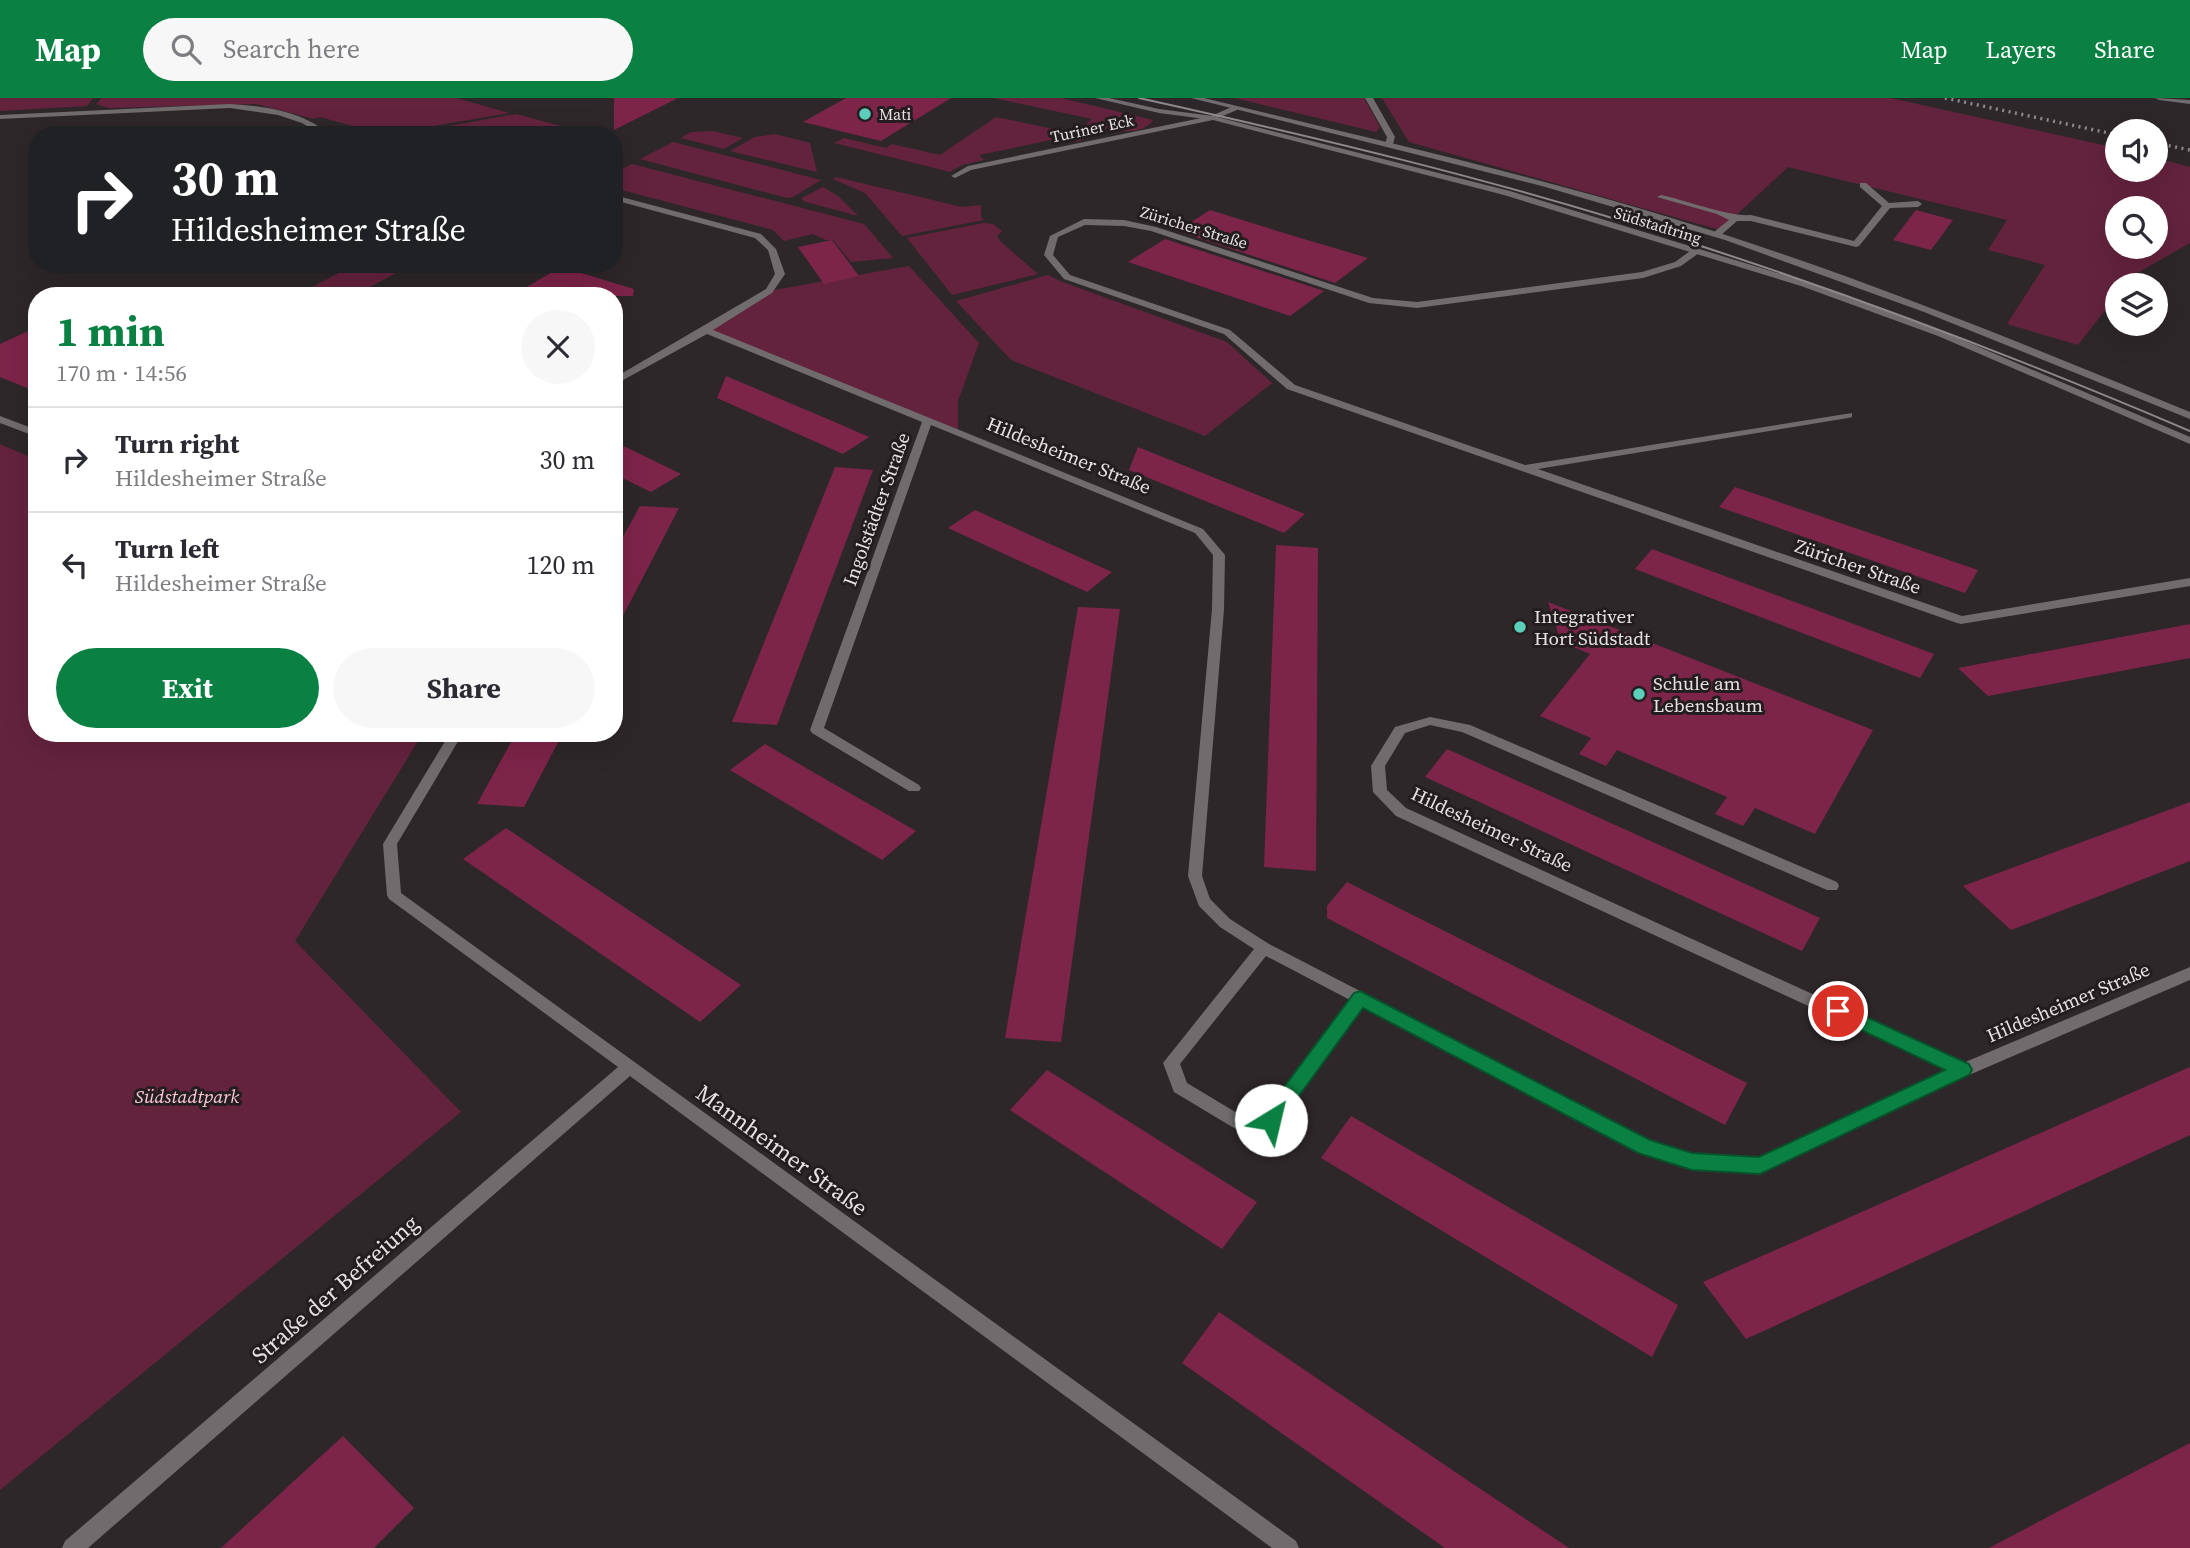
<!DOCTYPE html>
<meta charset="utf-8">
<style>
:root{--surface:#fff;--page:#f7f7f7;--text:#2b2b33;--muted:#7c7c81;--line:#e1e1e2;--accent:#0b8043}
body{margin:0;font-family:"Source Serif 4",serif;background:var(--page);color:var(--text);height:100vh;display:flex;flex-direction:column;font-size:26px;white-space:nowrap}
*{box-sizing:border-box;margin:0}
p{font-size:23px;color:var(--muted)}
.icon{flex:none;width:38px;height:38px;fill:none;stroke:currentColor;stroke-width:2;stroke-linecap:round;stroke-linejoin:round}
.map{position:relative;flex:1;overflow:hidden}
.details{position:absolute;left:28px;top:189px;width:595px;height:455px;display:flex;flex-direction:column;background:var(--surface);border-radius:28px;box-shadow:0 7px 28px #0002}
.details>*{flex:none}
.top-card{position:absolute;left:28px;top:28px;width:595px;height:147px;border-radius:28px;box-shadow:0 7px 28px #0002;background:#202124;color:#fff;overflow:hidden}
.fabs{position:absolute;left:2105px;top:21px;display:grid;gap:14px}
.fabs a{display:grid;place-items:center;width:63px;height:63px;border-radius:50%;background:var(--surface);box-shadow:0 7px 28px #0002;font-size:35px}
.pin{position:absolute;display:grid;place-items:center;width:60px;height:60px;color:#fff;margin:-30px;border:4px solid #fff;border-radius:50%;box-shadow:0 2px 7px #0007}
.me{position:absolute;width:77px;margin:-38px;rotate:36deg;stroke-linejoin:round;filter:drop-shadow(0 0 5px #0008)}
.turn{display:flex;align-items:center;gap:24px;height:147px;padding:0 28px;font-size:32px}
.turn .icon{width:91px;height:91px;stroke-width:2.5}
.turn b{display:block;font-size:49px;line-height:60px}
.round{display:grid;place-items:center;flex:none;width:74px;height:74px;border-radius:37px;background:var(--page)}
.summary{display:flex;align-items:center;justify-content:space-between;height:119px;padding:0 28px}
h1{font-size:42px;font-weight:700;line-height:52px;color:var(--accent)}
.cta{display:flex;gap:14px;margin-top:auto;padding:14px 28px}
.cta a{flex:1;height:80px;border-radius:42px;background:var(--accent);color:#fff;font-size:28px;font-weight:700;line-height:80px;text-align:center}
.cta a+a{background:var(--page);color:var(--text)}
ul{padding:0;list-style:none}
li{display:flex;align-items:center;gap:21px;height:105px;padding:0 28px;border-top:2px solid var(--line)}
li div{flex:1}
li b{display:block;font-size:26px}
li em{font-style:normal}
header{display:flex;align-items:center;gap:42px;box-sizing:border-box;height:98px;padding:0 35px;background:var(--accent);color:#fff}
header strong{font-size:33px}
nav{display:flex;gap:38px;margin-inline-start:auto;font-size:24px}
.search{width:490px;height:63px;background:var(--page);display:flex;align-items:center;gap:18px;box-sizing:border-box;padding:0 24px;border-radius:38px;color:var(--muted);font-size:26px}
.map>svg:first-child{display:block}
.green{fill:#64233d;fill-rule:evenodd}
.building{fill:#7d2449}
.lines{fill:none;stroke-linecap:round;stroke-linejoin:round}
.service{fill:#706c6d;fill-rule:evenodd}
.minor{fill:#706c6d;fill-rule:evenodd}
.tertiary{fill:#706c6d;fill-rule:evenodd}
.tram{stroke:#8e888a;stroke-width:2}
.rail{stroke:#8e888a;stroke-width:3.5;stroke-dasharray:2 4.5;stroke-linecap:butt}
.route{fill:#0b8043;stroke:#07532c;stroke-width:2}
.poi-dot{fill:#5dceb9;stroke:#241d1f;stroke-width:2.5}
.labels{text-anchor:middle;stroke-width:6;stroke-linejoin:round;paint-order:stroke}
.far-poi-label{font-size:16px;fill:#e6e1e2;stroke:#241d1f;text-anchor:start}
.far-street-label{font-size:16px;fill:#e6e1e2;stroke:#241d1f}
.street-label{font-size:19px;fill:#e6e1e2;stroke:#241d1f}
.poi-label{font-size:19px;fill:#e6e1e2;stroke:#241d1f;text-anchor:start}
.park-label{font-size:19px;font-style:italic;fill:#fcc8d7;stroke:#241d1f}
.near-street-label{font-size:23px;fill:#e6e1e2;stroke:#241d1f}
</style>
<header>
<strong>Map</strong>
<div class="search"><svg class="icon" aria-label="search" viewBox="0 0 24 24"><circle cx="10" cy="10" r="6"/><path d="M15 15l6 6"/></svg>Search here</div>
<nav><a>Map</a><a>Layers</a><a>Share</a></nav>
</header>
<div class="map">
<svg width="2190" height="1450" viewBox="0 0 2190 1450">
<rect width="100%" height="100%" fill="#2e2729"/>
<g class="green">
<path d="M0 0H93L87 8 0 13Z"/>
<path d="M102 0H456L509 15 393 35 371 33 320 19 314 21 256 6 109 10 96 6Z"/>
<path d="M994 0H1061L1153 22C1139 42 1106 30 1086 26L1092 21Z"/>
<path d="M1235 0H1364L1380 29 1376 34Z"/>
<path d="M1382 0H1890L2117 50 2118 72H2156V60L2190 69V145L2132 178 2125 187H2118L2117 197 2078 247 2007 226 2045 167 1988 152 2007 122 1788 69 1720 132 1409 44ZM2118 110H2156V149H2118Z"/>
<path d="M516 16 561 28 543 37H456L449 28Z"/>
<path d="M996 19 1073 35 1078 32 1091 38 1077 44 1071 38 979 57 984 62 962 67 950 74 834 45 844 40 886 50 892 46 940 57Z"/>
<path d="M713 33 743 40 724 51 681 40 691 34Z"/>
<path d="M775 36 810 45 817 74 730 53 755 39Z"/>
<path d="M673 44 821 82 793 99 787 100 640 61Z"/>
<path d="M632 66 864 126 893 160 851 164 833 142H826L813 136 784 143 773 132 614 90V75Z"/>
<path d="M836 79 962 109 981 107V119L984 122 902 138 865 95 833 81Z"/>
<path d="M823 89 838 98 858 118 803 103 802 100Z"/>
<path d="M983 125 993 126 1002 133 997 138 1001 144 1038 176 952 197 907 140Z"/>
<path d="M356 166H413L353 198H295Z"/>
<path d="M909 168 979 245 958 303V334L706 232 769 193Z"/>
<path d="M1048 177 1060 183 1227 244 1272 285 1205 338 1011 262 956 203Z"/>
<path d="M0 346 37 362V635H423L295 843 461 1014 0 1392Z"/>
</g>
<g class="building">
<path d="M614 0H678L614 32Z"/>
<path d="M846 0H951L881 43 803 24Z"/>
<path d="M1210 112 1287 136 1368 160 1335 185 1177 133Z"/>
<path d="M1916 112 1953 122 1931 152 1893 142Z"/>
<path d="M1165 141 1324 193 1290 218 1128 164Z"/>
<path d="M832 142 859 178 824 186 798 149Z"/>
<path d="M561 169 634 191 633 198H511Z"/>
<path d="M37 229V294L0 279V246Z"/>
<path d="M726 278 830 322 869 339 843 356 717 300Z"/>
<path d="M614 344 632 352 681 376 651 394 614 376Z"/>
<path d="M1138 349 1200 374 1305 416 1284 435 1129 372Z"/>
<path d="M835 369 873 372 777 627 732 624Z"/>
<path d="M1735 389 1978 472 1965 495 1719 409Z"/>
<path d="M640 408 679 410 614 535V455Z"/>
<path d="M975 412 1019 432 1112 474 1087 494 948 430Z"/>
<path d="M1276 447 1318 450 1316 773 1264 769Z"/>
<path d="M1652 451 1859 528 1934 556 1920 580 1635 471Z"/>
<path d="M1548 504 1873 632 1815 736 1755 710 1743 728 1715 716 1727 699 1617 652 1606 668 1579 656 1591 640 1540 618 1590 556 1561 544Z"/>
<path d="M1078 509 1120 511 1061 944 1005 940Z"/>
<path d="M2190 526V560L1988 598 1958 570Z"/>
<path d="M516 635H563L524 709 477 706Z"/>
<path d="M765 646 813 674 916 733 882 762 730 672Z"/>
<path d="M1447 651 1739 783 1820 820 1802 853 1425 679Z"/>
<path d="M2190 704V763L2011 832 1963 788Z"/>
<path d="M506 730 549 759 741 887 700 924 463 761Z"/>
<path d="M1347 784 1747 985 1725 1027 1327 820V808Z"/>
<path d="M2190 969V1037L1746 1241 1703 1184Z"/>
<path d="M1047 972 1257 1104 1222 1151 1010 1012Z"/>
<path d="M1351 1018 1678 1207 1652 1259 1321 1060Z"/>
<path d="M1219 1214 1473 1386 1569 1450H1445L1182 1265Z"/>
<path d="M343 1338 414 1410 374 1450H221Z"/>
<path d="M2190 1345V1450H1989L2057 1414Z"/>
</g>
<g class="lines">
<g class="service">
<path d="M1365 0H1373L1395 39 1392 49 1385 47 1387 39Z"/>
<path d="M2155 0 2190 2V6L2159 2Z"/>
<path d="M0 318 37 332V339L0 325Z"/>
</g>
<g class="minor">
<path d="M230 6C264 8 303 13 330 37H321L302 25 278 17 230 10 0 21V17Z"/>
<path d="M1234 8H1237V12L1213 22 971 72 955 80 951 78 968 68 1211 18Z"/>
<path d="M1860 85H1866L1889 105 1918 103 1922 106 1918 109 1890 110 1859 148 1856 149 1751 123H1737L1720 138H1714V134L1729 122 1717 116 1657 99 1661 97C1685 102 1729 119 1751 117L1854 143 1882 108 1860 89Z"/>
<path d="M614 97 761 136 776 151 785 176 772 195 713 232 1203 431 1225 457 1224 511 1202 778 1210 801 1230 821 1269 846 1650 1043 1692 1057 1759 1059 1947 972 1396 718 1373 694 1371 668 1395 629 1430 619 1470 627 1837 784 1839 788 1837 792H1827L1462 634 1430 627 1405 635 1385 668 1387 692 1406 710 1963 965 2190 869V882L1969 977 1760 1075 1692 1071 1639 1054 1362 909 1277 1027 1240 1032 1234 1030 1174 994 1163 965 1254 851 1220 829 1199 808 1188 778 1212 511 1213 457 1195 435 931 327 824 630 919 687 921 690 919 693H909L812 635 810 632 922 324 707 236 614 287V280L766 191 775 176 768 152 755 140 614 102ZM1266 858 1350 902 1266 1015 1242 1018 1187 985 1180 966Z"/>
<path d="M1084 121 1124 122 1156 129 1373 200 1417 204 1642 174 1675 164 1693 151H1699V155L1681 168 1643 180 1417 210 1369 205 1151 133 1124 128 1085 127 1058 139 1053 157 1070 177 1230 232 1295 287 1525 367 1852 315V319L1848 320 1538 371 1962 518 2190 480V488L1961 526 1957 525 1287 291 1224 236 1064 181 1044 157 1050 138Z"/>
<path d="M450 635H463L397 746 401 795 1296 1443 1299 1450H1272L630 978 88 1450H62L65 1443 618 969 389 801 387 797 383 746Z"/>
</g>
<g class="tertiary">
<path d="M1095 0H1109L1159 11 1213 18 1510 93 1807 184 1944 234 2190 339V346L1938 238 1801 188 1504 97 1213 22 1159 15Z"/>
<path d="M1191 0H1204C1358 38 1513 72 1665 118 1844 172 2017 243 2190 314V321L1924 214 1725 142 1542 88Z"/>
</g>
<path class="tram" d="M1139 0C1320 40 1500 83 1676 140 1851 196 2021 261 2190 333"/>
<g class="rail">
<path d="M1945 0 2118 37"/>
<path d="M2156 45 2190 52"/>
</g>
</g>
<path class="route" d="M1360 893 1650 1042 1692 1055 1759 1059 1945 972 1832 918 1829 913 1832 908 1838 906 1969 966 1972 972 1969 977 1760 1076 1692 1072 1638 1055 1363 910 1277 1028 1271 1030 1264 1028 1261 1022 1264 1016 1354 895Z"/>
<g class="poi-dot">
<circle cx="865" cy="16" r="7"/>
<circle cx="1520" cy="529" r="7"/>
<circle cx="1639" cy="596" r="7"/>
</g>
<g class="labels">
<g class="far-poi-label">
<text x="879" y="22">Mati</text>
</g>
<g class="far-street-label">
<text transform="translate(1092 30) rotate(-12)" y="6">Turiner Eck</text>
<text transform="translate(1658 127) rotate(17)" y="6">Südstadtring</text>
<text transform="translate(1194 129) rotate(17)" y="6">Züricher Straße</text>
</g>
<g class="street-label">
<text transform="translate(1069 357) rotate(22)" y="7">Hildesheimer Straße</text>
<text transform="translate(876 411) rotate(-70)" y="7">Ingolstädter Straße</text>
<text transform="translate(1858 468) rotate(19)" y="7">Züricher Straße</text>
<text transform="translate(1492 731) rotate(25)" y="7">Hildesheimer Straße</text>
<text transform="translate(2068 904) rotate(-23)" y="7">Hildesheimer Straße</text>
</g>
<g class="poi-label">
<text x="1534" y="525">Integrativer<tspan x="1534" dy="22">Hort Südstadt</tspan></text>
<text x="1653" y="592">Schule am<tspan x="1653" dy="22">Lebensbaum</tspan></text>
</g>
<g class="park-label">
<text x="187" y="1005">Südstadtpark</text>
</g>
<g class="near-street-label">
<text transform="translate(782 1052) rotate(36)" y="8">Mannheimer Straße</text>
<text transform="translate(335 1191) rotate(-41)" y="8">Straße der Befreiung</text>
</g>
</g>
</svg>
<div class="fabs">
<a><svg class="icon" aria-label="sound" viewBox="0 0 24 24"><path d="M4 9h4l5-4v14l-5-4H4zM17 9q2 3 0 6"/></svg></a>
<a><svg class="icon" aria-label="search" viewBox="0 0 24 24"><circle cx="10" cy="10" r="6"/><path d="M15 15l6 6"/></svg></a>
<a><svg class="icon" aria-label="layers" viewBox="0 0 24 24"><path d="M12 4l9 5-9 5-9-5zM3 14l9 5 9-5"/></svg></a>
</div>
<div class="pin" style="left:1838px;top:913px;background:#d93025"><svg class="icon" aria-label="arrive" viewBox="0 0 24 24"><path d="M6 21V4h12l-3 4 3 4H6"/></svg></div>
<svg class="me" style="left:1271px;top:1022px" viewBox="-20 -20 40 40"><circle r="19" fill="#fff"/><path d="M0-13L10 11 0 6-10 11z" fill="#0b8043"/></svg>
<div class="top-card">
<div class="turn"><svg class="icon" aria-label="right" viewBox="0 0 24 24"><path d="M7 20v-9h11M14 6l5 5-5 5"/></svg><div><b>30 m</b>Hildesheimer Straße</div></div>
</div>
<section class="details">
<div class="summary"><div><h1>1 min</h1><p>170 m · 14:56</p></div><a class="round"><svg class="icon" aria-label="close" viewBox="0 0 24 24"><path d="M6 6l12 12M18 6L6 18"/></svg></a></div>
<ul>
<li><svg class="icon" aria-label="right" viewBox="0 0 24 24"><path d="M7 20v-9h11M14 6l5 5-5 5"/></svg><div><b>Turn right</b><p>Hildesheimer Straße</p></div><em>30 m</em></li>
<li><svg class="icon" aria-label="left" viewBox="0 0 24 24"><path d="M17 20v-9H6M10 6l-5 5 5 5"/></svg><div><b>Turn left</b><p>Hildesheimer Straße</p></div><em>120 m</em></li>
</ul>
<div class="cta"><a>Exit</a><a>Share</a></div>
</section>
</div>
